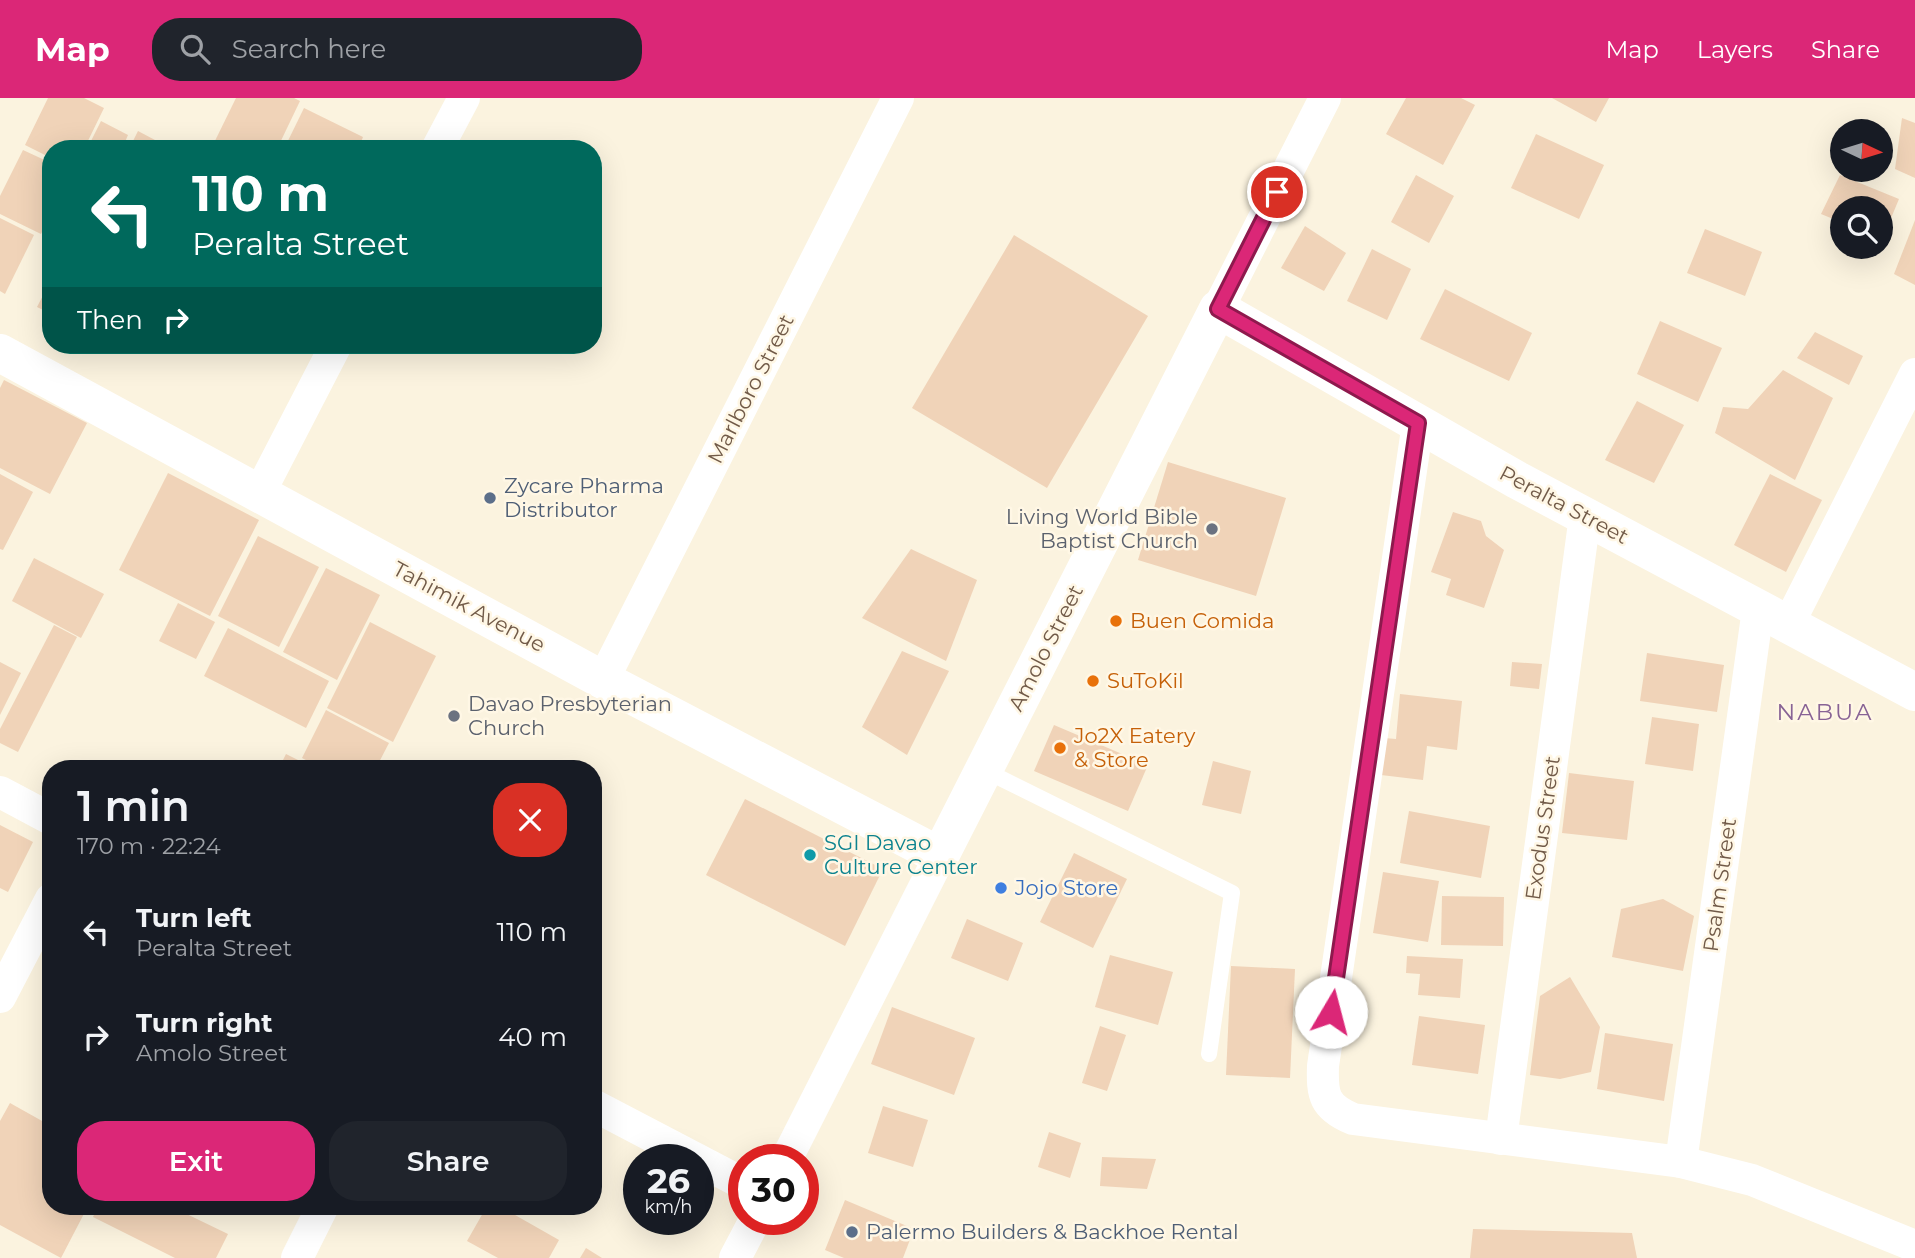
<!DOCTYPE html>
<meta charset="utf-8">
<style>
:root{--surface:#171b24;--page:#20242c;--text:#f1f3f6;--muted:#9ea1a6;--accent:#db2777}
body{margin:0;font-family:Montserrat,sans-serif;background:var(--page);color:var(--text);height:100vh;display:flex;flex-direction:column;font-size:26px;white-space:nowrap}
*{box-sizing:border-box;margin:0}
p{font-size:23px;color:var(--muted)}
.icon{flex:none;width:38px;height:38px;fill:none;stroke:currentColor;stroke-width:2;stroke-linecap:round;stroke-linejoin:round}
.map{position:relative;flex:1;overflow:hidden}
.sheet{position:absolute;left:42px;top:662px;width:560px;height:455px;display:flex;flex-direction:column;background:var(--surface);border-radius:28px;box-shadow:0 7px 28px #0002}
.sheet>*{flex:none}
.guide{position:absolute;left:42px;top:42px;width:560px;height:214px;border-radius:28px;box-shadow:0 7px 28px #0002;background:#00695c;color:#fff;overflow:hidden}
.needle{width:46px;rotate:94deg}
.controls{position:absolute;left:1830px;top:21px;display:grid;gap:14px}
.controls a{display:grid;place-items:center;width:63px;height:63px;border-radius:50%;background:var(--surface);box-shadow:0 7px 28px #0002;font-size:35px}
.speed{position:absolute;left:623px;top:1046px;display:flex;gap:14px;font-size:35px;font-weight:700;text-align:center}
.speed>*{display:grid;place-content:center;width:91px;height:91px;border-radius:50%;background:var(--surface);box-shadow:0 7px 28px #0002;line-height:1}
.speed small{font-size:18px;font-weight:400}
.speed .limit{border:10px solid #d22;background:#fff;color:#111}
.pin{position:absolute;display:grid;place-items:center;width:60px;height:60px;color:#fff;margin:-30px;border:4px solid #fff;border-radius:50%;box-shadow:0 2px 7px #0007}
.me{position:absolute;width:77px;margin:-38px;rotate:8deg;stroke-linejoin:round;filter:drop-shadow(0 0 5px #0008)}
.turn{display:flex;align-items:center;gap:24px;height:147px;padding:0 35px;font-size:32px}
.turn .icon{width:91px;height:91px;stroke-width:2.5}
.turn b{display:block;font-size:49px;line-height:60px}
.then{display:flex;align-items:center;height:66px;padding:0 35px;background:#0003;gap:14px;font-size:26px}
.round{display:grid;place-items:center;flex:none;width:74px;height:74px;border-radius:28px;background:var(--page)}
.head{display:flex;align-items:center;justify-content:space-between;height:119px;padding:0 35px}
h1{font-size:42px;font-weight:600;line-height:52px}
.action{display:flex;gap:14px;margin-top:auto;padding:14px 35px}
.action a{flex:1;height:80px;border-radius:28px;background:var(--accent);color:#fff;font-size:28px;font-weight:600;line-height:80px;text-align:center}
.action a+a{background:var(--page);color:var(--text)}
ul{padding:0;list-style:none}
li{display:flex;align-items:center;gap:21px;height:105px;padding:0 35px}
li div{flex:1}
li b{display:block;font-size:26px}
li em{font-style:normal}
header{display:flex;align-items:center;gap:42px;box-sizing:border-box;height:98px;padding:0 35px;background:var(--accent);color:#fff}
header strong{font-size:33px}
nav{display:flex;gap:38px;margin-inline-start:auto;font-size:24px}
.search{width:490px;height:63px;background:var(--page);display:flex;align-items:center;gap:18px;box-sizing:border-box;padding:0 24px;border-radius:28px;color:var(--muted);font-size:26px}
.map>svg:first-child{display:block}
.building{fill:#f0d3b8}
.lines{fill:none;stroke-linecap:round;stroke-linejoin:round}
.lane{stroke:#fff;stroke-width:16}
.street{stroke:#fff;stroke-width:32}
.secondary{stroke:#fff;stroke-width:38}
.route-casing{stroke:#8e194d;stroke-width:18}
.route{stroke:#db2777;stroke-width:12}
.service-dot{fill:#5c6f8a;stroke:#fff7e5;stroke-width:2.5}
.worship-dot{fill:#6b7280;stroke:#fff7e5;stroke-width:2.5}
.food-dot{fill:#e8710a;stroke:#fff7e5;stroke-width:2.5}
.culture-dot{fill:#0f9aa8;stroke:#fff7e5;stroke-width:2.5}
.shop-dot{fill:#3f7fe0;stroke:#fff7e5;stroke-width:2.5}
.labels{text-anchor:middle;stroke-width:5;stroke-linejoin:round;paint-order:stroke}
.street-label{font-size:21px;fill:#715a48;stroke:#fff7e5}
.service-label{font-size:21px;fill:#4e5e75;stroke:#fff7e5;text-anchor:start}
.worship-label{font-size:21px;fill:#5b616d;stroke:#fff7e5;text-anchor:end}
.food-label{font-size:21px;fill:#c56008;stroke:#fff7e5;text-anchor:start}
.culture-label{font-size:21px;fill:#0d838f;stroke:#fff7e5;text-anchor:start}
.shop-label{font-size:21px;fill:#366cbe;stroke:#fff7e5;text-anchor:start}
.neighbourhood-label{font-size:23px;letter-spacing:2px;fill:#886395;stroke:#fff7e5}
</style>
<header>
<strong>Map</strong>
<div class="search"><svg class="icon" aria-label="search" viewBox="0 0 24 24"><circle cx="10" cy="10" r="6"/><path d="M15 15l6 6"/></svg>Search here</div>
<nav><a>Map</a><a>Layers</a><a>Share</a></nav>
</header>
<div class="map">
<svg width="1915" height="1160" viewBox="0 0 1915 1160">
<rect width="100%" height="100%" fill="#fbf3df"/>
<g class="building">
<path d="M48 0H84L104 10 84 51H51V60L25 47Z"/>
<path d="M236 0H294L300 3 277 51H211Z"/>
<path d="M1406 0H1461L1475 7 1443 67 1386 36Z"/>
<path d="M1552 0H1609L1596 24Z"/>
<path d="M304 10 363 39 358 51H284Z"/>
<path d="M1902 20 1915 25V80L1895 71Z"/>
<path d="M101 23 128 37 122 51H87Z"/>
<path d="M138 33 172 51H129Z"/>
<path d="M1536 36 1604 67 1579 121 1511 90Z"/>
<path d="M23 52 51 65V116L41 136 0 116V98Z"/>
<path d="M1416 77 1454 98 1429 145 1391 124Z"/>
<path d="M1840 77 1899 101 1881 144V110H1843V125L1821 116Z"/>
<path d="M0 120 34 137 5 196 0 193Z"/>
<path d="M1915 122V187L1894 176Z"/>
<path d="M1305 128 1346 155 1324 193 1281 170Z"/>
<path d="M1705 131 1762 154 1745 198 1687 175Z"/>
<path d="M1014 137 1148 218 1047 390 912 310Z"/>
<path d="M1372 151 1411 171 1387 222 1347 203Z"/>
<path d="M51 182V216L37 209Z"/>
<path d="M1445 191 1532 235 1509 283 1420 241Z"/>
<path d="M1660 223 1722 250 1698 304 1637 276Z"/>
<path d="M1815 234 1863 258 1849 287 1797 260Z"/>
<path d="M1783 272 1833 300 1795 382 1715 335 1723 309 1748 311Z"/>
<path d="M4 282 87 325 50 396 0 370V290Z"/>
<path d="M1637 303 1684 327 1654 385 1605 362Z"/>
<path d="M1168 364 1286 400 1256 498 1138 462Z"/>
<path d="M168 375 259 422 210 518 119 472Z"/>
<path d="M0 376 33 394 3 452 0 451Z"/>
<path d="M1770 376 1822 402 1786 474 1734 447Z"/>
<path d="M1453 414 1481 423 1486 438 1504 452 1484 510 1446 497 1451 481 1431 474Z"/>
<path d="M258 438 319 469 279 549 218 518Z"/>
<path d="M911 451 977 482 946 563 862 520Z"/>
<path d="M34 460 104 496 81 540 12 503Z"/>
<path d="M326 470 380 497 337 582 283 554Z"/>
<path d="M178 505 215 524 196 561 159 543Z"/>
<path d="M370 524 436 558 393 644 327 610Z"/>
<path d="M54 527 77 539 18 654 0 645V631Z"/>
<path d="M228 530 329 583 306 630 204 578Z"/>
<path d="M902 553 949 573 907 657 862 629Z"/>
<path d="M1647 555 1724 567 1717 614 1640 603Z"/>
<path d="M0 564 21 575 0 617Z"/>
<path d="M1512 564 1542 566 1539 591 1510 588Z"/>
<path d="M1400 596 1462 603 1457 652 1427 648 1423 682 1381 677 1384 640 1396 641Z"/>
<path d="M326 612 389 645 376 670H321L302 660Z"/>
<path d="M1652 619 1699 626 1693 673 1645 666Z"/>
<path d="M1054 627 1148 667 1128 713 1034 673Z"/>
<path d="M286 656 314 670H279Z"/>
<path d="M1213 663 1251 673 1241 716 1202 707Z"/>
<path d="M1569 675 1634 683 1627 742 1562 735Z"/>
<path d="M745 701 883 771 845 848 706 777Z"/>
<path d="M1409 713 1490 728 1481 780 1400 765Z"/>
<path d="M0 727 33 744 8 794 0 790Z"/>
<path d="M1074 755 1127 781 1093 850 1040 824Z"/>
<path d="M1383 774 1439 783 1428 844 1373 835Z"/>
<path d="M1442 798 1504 799 1503 848 1441 847Z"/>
<path d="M1663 801 1694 818 1683 873 1612 859 1621 811Z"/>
<path d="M967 821 1023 845 1008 883 951 860Z"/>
<path d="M1110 857 1173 874 1158 927 1095 909Z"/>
<path d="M1407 858 1463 861 1460 900 1418 897 1420 876 1406 875Z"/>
<path d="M1231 868 1295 871 1290 980 1226 977Z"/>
<path d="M1570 879 1600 929 1591 974 1560 981 1530 977 1540 898Z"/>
<path d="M892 909 975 940 954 997 871 966Z"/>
<path d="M1419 918 1485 927 1478 976 1412 967Z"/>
<path d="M1100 928 1126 937 1107 993 1082 985Z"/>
<path d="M1605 935 1673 946 1664 1003 1597 991Z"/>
<path d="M10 1005 51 1028V1108H88L61 1160 0 1127V1023Z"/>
<path d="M883 1008 928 1022 913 1069 868 1055Z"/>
<path d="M1049 1034 1081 1045 1070 1080 1038 1069Z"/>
<path d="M1102 1059 1156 1061 1147 1091 1100 1088Z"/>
<path d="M845 1102 914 1131 903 1160H844L825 1152Z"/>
<path d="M98 1108H170L228 1136 216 1160H175L93 1119Z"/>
<path d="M423 1108H444L439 1117Z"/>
<path d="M487 1108H499L559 1142 549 1160H498L467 1143Z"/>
<path d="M550 1108H573L568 1117Z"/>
<path d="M1473 1131 1632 1135 1637 1160H1470Z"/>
<path d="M586 1150 602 1160H580Z"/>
</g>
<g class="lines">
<path class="lane" d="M984 672 1232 795 1209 956"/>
<g class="street">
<path d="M437 51 464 0"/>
<path d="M1218 211 1325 0"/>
<path d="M1418 325 1323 968C1322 997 1324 1009 1353 1021L1681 1064 1752 1082 1915 1148"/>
<path d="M259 396 336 247"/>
<path d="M1788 527 1915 276"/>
<path d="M603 582 898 0"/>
<path d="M0 694 51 721"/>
<path d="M0 899 51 801"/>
<path d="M593 1007 744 1086"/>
<path d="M1501 1041 1585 418"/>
<path d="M786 1062 940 758"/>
<path d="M1681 1064 1758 511"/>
<path d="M297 1160 323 1108"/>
<path d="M735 1160 755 1122"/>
</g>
<path class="secondary" d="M0 255 603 582 940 758 1218 211 1517 382 1915 594"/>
</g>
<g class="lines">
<g class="route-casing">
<path id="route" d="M1277 94 1218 211 1418 325 1331 914"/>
</g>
<use href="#route" class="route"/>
</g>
<g class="service-dot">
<circle cx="490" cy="400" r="7"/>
<circle cx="852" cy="1134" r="7"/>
</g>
<g class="worship-dot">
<circle cx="1212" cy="431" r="7"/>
<circle cx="454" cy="618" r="7"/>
</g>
<g class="food-dot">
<circle cx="1116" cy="523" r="7"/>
<circle cx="1093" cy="583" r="7"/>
<circle cx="1060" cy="650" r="7"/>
</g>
<circle class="culture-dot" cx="810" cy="757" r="7"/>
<circle class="shop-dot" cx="1001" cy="790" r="7"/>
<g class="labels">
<g class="street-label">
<text transform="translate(751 291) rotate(-63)" y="7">Marlboro Street</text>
<text transform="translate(1564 407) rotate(28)" y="7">Peralta Street</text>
<text transform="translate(469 509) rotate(28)" y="7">Tahimik Avenue</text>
<text transform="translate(1046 550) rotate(-63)" y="7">Amolo Street</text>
<text transform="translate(1543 730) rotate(-82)" y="7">Exodus Street</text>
<text transform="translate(1720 787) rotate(-82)" y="7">Psalm Street</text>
</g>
<g class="service-label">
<text x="504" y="395">Zycare Pharma<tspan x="504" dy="24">Distributor</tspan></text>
<text x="866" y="1141">Palermo Builders &amp; Backhoe Rental</text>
</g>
<g class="worship-label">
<text x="1198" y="426">Living World Bible<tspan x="1198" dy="24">Baptist Church</tspan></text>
<text x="468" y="613" text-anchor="start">Davao Presbyterian<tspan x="468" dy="24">Church</tspan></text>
</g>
<g class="food-label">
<text x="1130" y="530">Buen Comida</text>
<text x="1107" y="590">SuToKil</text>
<text x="1074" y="645">Jo2X Eatery<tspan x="1074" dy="24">&amp; Store</tspan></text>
</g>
<g class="culture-label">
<text x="824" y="752">SGI Davao<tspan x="824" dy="24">Culture Center</tspan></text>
</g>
<g class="shop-label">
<text x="1015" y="797">Jojo Store</text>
</g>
<g class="neighbourhood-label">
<text x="1825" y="622">NABUA</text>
</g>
</g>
</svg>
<div class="controls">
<a><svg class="needle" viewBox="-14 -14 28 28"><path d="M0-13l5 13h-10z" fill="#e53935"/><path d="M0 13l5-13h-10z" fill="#9ea1a6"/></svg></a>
<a><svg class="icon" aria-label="search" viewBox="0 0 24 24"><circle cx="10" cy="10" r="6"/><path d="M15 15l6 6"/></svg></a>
</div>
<div class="speed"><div>26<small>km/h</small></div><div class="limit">30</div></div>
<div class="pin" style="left:1277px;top:94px;background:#d93025"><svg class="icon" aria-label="arrive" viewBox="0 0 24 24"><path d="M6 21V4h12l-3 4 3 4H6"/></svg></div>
<svg class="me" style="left:1331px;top:914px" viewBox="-20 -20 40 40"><circle r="19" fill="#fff"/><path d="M0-13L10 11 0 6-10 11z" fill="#db2777"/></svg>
<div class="guide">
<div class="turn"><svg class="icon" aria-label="left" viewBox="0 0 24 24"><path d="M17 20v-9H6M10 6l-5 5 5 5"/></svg><div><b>110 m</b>Peralta Street</div></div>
<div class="then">Then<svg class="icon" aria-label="right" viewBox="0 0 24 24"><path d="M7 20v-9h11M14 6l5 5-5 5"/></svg></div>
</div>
<section class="sheet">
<div class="head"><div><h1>1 min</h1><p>170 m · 22:24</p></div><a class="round" style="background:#d93025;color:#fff"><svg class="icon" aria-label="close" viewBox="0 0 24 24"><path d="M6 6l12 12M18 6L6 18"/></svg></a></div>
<ul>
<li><svg class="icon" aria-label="left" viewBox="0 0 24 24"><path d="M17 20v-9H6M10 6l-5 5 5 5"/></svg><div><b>Turn left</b><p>Peralta Street</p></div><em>110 m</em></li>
<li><svg class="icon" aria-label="right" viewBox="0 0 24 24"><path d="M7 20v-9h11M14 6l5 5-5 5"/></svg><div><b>Turn right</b><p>Amolo Street</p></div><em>40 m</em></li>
</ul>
<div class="action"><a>Exit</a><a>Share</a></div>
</section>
</div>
